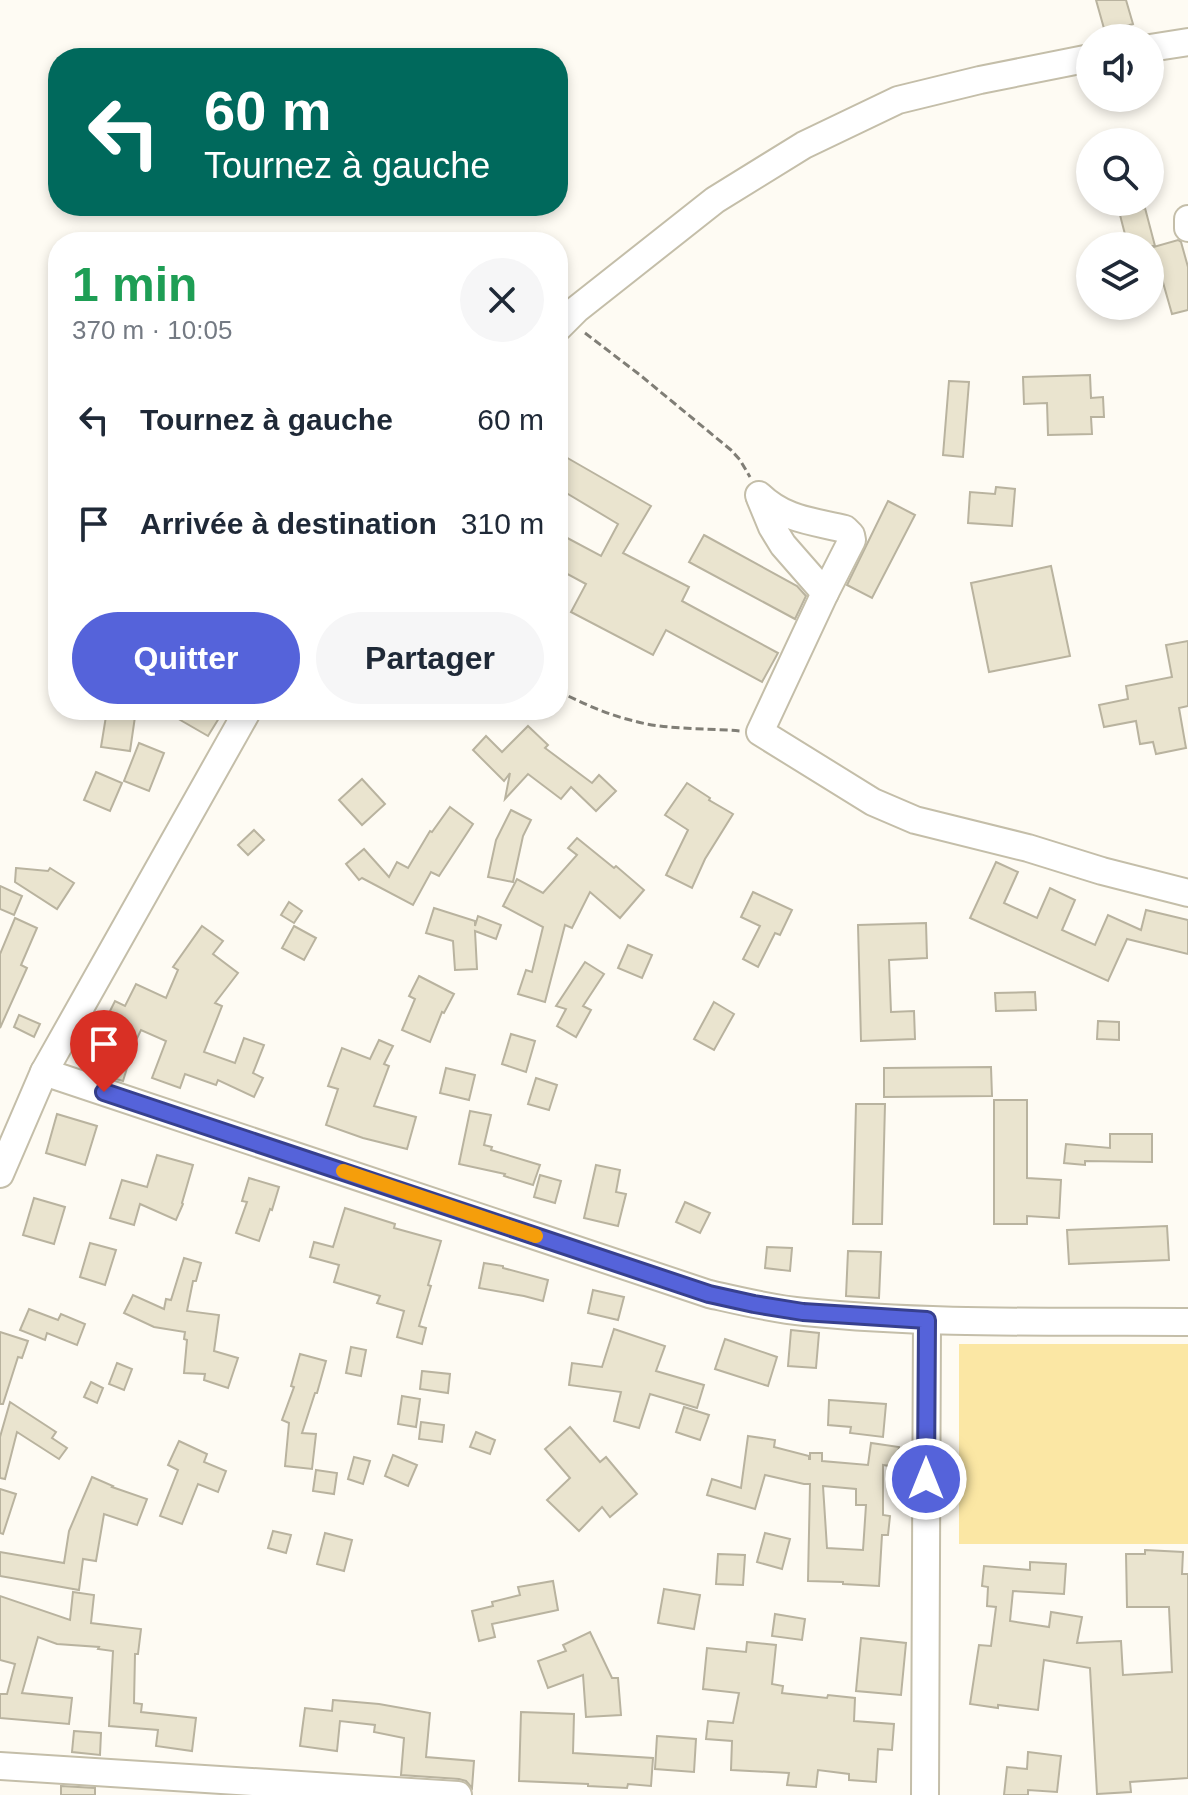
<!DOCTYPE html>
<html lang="fr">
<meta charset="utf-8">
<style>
:root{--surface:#fff;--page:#f6f6f7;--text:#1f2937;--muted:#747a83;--accent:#5563da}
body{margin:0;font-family:Helvetica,sans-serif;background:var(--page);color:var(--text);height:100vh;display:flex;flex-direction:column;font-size:30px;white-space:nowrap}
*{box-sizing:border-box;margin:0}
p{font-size:26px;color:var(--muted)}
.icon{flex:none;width:44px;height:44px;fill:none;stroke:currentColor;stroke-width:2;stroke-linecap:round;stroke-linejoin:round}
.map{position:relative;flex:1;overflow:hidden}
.sheet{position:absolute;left:48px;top:232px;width:520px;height:488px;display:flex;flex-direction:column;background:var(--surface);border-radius:32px;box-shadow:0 4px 12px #0003}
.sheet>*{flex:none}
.top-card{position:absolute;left:48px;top:48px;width:520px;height:168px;border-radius:32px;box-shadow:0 4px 12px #0003;background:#00695c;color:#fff;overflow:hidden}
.tools{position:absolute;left:1076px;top:24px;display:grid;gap:16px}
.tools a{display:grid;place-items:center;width:88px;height:88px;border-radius:50%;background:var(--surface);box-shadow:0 4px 12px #0003;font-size:40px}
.pin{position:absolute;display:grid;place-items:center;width:68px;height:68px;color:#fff;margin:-82px -34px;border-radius:50% 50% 50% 0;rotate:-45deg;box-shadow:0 0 8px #0007}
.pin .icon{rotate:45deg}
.me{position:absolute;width:88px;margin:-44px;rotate:0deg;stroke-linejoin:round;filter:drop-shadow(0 0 6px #0008)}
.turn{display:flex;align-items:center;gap:28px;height:168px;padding:0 24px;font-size:36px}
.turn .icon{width:104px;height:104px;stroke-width:2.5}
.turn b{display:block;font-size:56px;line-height:68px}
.round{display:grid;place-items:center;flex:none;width:84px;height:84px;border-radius:42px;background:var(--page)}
.head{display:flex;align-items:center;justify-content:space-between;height:136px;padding:0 24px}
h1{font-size:48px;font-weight:600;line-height:60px;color:#1e9e55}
.cta{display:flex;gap:16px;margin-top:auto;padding:16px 24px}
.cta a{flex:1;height:92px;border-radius:48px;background:var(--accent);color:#fff;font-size:32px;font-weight:600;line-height:92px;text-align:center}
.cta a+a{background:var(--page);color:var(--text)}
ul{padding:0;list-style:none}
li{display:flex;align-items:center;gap:24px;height:104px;padding:0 24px}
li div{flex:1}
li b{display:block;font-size:30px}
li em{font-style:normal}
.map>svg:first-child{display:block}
.green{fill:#fbe7a4}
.building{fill:#eae4cf;stroke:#b9b39f;stroke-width:2;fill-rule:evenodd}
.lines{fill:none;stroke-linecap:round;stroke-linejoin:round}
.minor-casing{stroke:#c4bea9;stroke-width:30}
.path{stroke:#807e76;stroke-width:3;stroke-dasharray:8 4;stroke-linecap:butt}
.minor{stroke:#fff;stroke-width:26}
.route-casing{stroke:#37408e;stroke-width:20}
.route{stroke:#5563da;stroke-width:14}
.slow{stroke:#f59e0b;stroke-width:14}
</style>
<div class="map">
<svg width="1188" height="1795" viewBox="0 0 1188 1795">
<rect width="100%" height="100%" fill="#fefbf3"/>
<rect class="green" x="959" y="1344" width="229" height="200"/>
<g class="building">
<path d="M1096 0H1126L1133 24 1105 32Z"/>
<path d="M1145 208 1155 246H1128L1120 215Z"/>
<path d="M1178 240 1181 242 1188 267V310L1172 314 1162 279 1150 281V248Z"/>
<path d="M1090 375 1091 398 1103 397 1104 417H1091L1092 434 1048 435 1047 403 1024 404 1023 377Z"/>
<path d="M949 381 969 382 963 457 943 455Z"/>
<path d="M564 456 651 506 623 553 689 587 682 601 778 653 762 682 666 630 653 655 571 612 586 584 558 569V533L601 556 618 524 558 488V466Z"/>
<path d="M996 487 1015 489 1012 526 968 523 970 492 995 494Z"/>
<path d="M888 501 915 515 872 598 847 585Z"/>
<path d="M704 535 797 586 806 596 795 619 689 562Z"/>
<path d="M1051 566 1070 656 989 672 971 583Z"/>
<path d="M1188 641V706L1179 708 1186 748 1156 754 1153 742 1140 744 1136 721 1104 727 1099 705 1128 699 1126 686 1172 677 1166 645Z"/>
<path d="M107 710H136L130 751 101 747Z"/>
<path d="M163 710H224L208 736Z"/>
<path d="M528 726 548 745 545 748 592 783 599 775 616 791 596 811 571 787 561 799 528 774 505 799 510 773 504 781 473 750 486 736 502 752Z"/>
<path d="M139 743 164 753 149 791 124 781Z"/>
<path d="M96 772 122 783 110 811 84 800Z"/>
<path d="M362 779 385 804 362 825 339 800Z"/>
<path d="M687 783 710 798 709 800 733 814 705 859 692 888 666 875 688 830 665 815Z"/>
<path d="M450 807 473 824 439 876 431 872 413 905 362 878 359 880 346 864 364 849 389 877 397 862 408 868 430 831 432 832Z"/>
<path d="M511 810 531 820 523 836 513 882 488 877 496 840Z"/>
<path d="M254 830 264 840 248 855 238 845Z"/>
<path d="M577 838 614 868 616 866 644 890 620 918 590 892 572 928 565 925 545 1002 518 994 526 970 532 972 543 927 503 906 517 879 543 893 577 855 568 848Z"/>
<path d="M996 862 1018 872 1004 903 1037 918 1050 888 1075 900 1062 930 1095 945 1108 915 1141 930 1146 910 1188 920V954L1127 939 1108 981 970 918Z"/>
<path d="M16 868 48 871 50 868 74 883 57 909 15 882Z"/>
<path d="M0 886 22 896 14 915 0 909Z"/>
<path d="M753 892 792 910 780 935 775 933 758 967 743 959 760 926 741 917Z"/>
<path d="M289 902 302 911 294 923 281 915Z"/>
<path d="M434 908 475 921V926L478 916 501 925 496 939 475 931 477 969 455 970 453 941 426 933Z"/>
<path d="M15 918 37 928 21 965 27 968 0 1028V954Z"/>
<path d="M926 923 927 958 889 960 891 1012 914 1011 915 1039 861 1041 858 925Z"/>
<path d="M202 926 223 941 213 954 238 973 215 1003 222 1006 204 1052 235 1063 244 1038 264 1045 253 1073 263 1078 254 1097 218 1080 216 1085 185 1074 180 1088 152 1078 166 1041 141 1030 123 1067 127 1068 123 1081 106 1076 112 1059 101 1053 115 1026 105 1021 115 1001 125 1006 136 984 166 998 178 970 173 967Z"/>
<path d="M294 926 316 938 304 960 282 948Z"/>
<path d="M628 945 652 955 642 978 618 968Z"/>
<path d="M585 962 604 974 583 1006 591 1010 576 1037 557 1026 566 1009 556 1006Z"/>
<path d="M419 976 454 994 444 1013 442 1012 430 1042 402 1030 415 999 409 996Z"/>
<path d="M1035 992 1036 1010 996 1011 995 993Z"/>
<path d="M714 1002 734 1014 714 1050 694 1039Z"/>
<path d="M19 1015 40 1024 34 1037 14 1027Z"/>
<path d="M1098 1021 1119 1022V1040L1097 1039Z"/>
<path d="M511 1034 535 1041 526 1072 502 1064Z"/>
<path d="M379 1040 393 1046 384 1064 389 1066 374 1106 416 1117 407 1149 363 1138 326 1125 338 1089 328 1086 342 1048 370 1059Z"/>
<path d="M991 1067 992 1096 884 1097V1068Z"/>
<path d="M446 1068 475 1075 469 1100 440 1093Z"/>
<path d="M536 1078 557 1085 549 1110 528 1104Z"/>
<path d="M994 1100H1027V1178L1061 1180 1059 1218 1027 1216V1224H994Z"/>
<path d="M856 1104H885L882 1224H853Z"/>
<path d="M470 1111 491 1115 484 1145 492 1147 491 1150 540 1165 533 1185 504 1176 505 1174 459 1164Z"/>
<path d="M57 1114 97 1126 85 1165 46 1153Z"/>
<path d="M1110 1134H1152V1162L1085 1161V1165L1064 1163 1066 1144 1110 1148Z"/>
<path d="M157 1155 193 1165 182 1203 183 1204 176 1220 140 1204 134 1225 110 1218 122 1180 147 1187Z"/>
<path d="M596 1165 620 1170 616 1192 626 1194 618 1226 584 1218Z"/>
<path d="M540 1175 561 1181 555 1203 534 1197Z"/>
<path d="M249 1178 279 1187 272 1210 270 1209 259 1241 236 1233 247 1202 242 1201Z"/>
<path d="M34 1198 65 1207 54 1244 23 1235Z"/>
<path d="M685 1202 710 1213 700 1233 676 1222Z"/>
<path d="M345 1208 395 1224 394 1228 441 1241 428 1285 431 1286 419 1326 426 1328 422 1344 397 1337 404 1311 377 1303 380 1296 334 1282 339 1265 310 1257 314 1242 333 1247Z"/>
<path d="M1167 1226 1169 1260 1069 1264 1067 1230Z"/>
<path d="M90 1243 116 1250 105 1285 80 1277Z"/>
<path d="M767 1247 792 1248 790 1271 765 1268Z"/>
<path d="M848 1251 881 1252 879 1298 846 1296Z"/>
<path d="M184 1258 201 1263 196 1281H193L187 1311 219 1315 214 1351 238 1358 228 1388 204 1380 205 1374 184 1373 187 1340 184 1339 185 1332 154 1327 124 1313 133 1295 164 1309 166 1299 171 1300Z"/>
<path d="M484 1263 503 1266V1268L548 1280 543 1301 524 1296 479 1288Z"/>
<path d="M593 1290 624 1297 618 1320 588 1313Z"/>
<path d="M29 1309 58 1320 61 1314 85 1324 77 1345 47 1333 45 1340 20 1330Z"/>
<path d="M614 1329 665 1346 656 1371 704 1385 697 1408 650 1394 639 1428 614 1421 621 1392 569 1385 572 1363 602 1367Z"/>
<path d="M791 1330 819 1333 816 1368 788 1366Z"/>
<path d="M0 1332 28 1341 22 1358 18 1357 3 1404H0Z"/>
<path d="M725 1339 777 1357 768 1386 715 1369Z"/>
<path d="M351 1347 366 1350 361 1376 346 1373Z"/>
<path d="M300 1354 326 1361 317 1393H315L302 1433 316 1434 312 1469 285 1466 289 1423 282 1420 294 1387 291 1386Z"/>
<path d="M117 1363 132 1369 124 1390 109 1384Z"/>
<path d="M422 1371 450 1374 448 1393 420 1389Z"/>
<path d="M91 1382 103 1388 97 1403 84 1397Z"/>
<path d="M402 1396 420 1399 416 1427 398 1424Z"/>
<path d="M829 1400 886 1404 883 1437 850 1433 851 1427 828 1425Z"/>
<path d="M10 1402 56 1432 52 1438 67 1448 59 1459 17 1432 5 1479 0 1478V1437Z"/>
<path d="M684 1407 709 1415 700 1440 676 1432Z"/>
<path d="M421 1422 444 1425 442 1442 419 1439Z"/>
<path d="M570 1427 600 1462 606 1457 637 1494 610 1517 602 1507 579 1531 547 1500 570 1478 545 1449Z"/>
<path d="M476 1432 495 1440 490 1454 470 1447Z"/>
<path d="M748 1436 775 1440 774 1447 809 1456V1459H810V1453H822V1461L868 1465 871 1443 899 1447 896 1467 883 1465V1515L890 1516 888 1535H882L879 1586 843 1584V1582L808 1581 810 1484H804L765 1475 755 1509 707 1495 712 1479 741 1488ZM823 1486 856 1489V1505H866L863 1550 827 1548Z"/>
<path d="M179 1441 207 1454 204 1462 226 1471 218 1492 198 1484 182 1524 160 1516 178 1470 168 1465Z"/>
<path d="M393 1455 417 1465 408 1486 385 1476Z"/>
<path d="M354 1457 370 1461 363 1484 348 1479Z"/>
<path d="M316 1470 337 1473 334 1494 313 1491Z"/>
<path d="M92 1477 113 1486 112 1487 147 1499 137 1525 104 1514 96 1561 83 1559 79 1590 0 1576V1552L64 1563 69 1531Z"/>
<path d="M0 1489 16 1494 3 1534 0 1533Z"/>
<path d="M273 1531 291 1535 286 1553 268 1548Z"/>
<path d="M325 1533 352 1540 344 1571 317 1564Z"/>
<path d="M765 1533 790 1539 782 1569 757 1562Z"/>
<path d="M1145 1550 1183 1552 1182 1574H1188V1778L1130 1782 1131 1792 1097 1794 1090 1668 1044 1660 1038 1710 998 1705V1708L970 1704 979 1645 991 1646 996 1607 987 1606 988 1587 982 1586 984 1566 1030 1570V1562L1066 1564 1064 1594 1013 1591 1010 1621 1049 1627 1051 1612 1082 1617 1077 1643 1121 1641 1123 1675 1172 1672 1169 1607H1127L1126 1554H1145Z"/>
<path d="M718 1554 745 1555 743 1585 716 1584Z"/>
<path d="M553 1581 558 1610 492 1624 495 1637 479 1641 472 1611 493 1606 492 1602 520 1595 518 1587Z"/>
<path d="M664 1589 700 1595 694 1629 658 1623Z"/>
<path d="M73 1592 94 1595 91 1623 141 1629 138 1654H135L134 1703 142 1704 141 1712 196 1718 192 1751 156 1746 158 1730 109 1726 113 1651 98 1649 99 1647 57 1644 38 1637 22 1693 72 1698 69 1724 0 1718V1694H7L15 1664 0 1660V1596L70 1620Z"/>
<path d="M775 1614 805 1619 802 1640 772 1636Z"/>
<path d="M590 1632 612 1678H618L621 1715 586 1717 583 1675 548 1688 538 1661 566 1651 563 1645Z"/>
<path d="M861 1638 906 1643 901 1695 856 1691Z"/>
<path d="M747 1642 776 1645 772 1684 783 1686 782 1693 827 1698 828 1695 855 1698 854 1721 894 1724 892 1750 878 1749 876 1782 849 1780V1774L818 1770 816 1787 787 1785 789 1773 731 1770 732 1741 706 1739 708 1721 733 1723 739 1693 703 1689 707 1648 746 1652Z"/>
<path d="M333 1700 379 1704 430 1713 426 1757 474 1761 472 1788 466 1781 459 1779 401 1775 404 1738 374 1732 375 1725 340 1721 337 1751 300 1746 305 1708 332 1711Z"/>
<path d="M521 1712 574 1714 573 1753 653 1758 651 1786 628 1784 627 1788 588 1786V1784L519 1781Z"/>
<path d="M74 1731 101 1733 100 1755 72 1752Z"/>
<path d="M657 1736 696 1739 694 1772 655 1769Z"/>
<path d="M1028 1752 1061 1756 1057 1792 1028 1790V1795H1004L1007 1767 1027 1769Z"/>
<path d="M61 1786 95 1788V1795H61Z"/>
</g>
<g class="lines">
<g class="minor-casing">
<g id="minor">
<path d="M1150 48 1188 42"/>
<path d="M1188 219V228"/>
<path d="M558 328 577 309 715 200 804 145 898 100 980 80 1090 58"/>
<path d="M759 495C785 520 812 521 845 529L851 535 852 540 825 593 760 732 873 802 915 820 1028 848 1102 871 1188 893"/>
<path d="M760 498 772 527 783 545 825 593"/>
<path d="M44 1072 709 1294C740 1301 772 1309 805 1312 932 1325 1060 1321 1188 1322"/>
<path d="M0 1174 44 1072 248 710"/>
<path d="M0 1766 458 1795"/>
<path d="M925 1795 927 1320"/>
</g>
</g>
<g class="path">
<path d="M585 333 640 375 731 450 740 460 750 477"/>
<path d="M558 691C582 703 608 715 634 721 666 730 706 728 740 731"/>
</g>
<use href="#minor" class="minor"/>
</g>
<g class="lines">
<g class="route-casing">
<path id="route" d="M104 1092 709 1294 754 1304 803 1312 927 1320 926 1479"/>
</g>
<use href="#route" class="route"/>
<path class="slow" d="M343 1171 536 1236"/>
</g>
</svg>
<div class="tools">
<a><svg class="icon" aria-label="sound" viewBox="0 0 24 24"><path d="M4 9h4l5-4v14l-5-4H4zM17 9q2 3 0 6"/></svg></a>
<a><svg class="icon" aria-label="search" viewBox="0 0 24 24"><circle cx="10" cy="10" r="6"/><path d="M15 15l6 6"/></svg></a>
<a><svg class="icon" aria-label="layers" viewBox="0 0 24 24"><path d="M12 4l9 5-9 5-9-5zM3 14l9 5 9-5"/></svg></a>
</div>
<div class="pin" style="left:104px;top:1092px;background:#d93025"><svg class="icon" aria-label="arrive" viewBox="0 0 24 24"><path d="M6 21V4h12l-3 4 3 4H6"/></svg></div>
<svg class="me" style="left:926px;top:1479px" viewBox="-20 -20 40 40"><circle r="17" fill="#5563da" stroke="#fff" stroke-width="3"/><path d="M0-11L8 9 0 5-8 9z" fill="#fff"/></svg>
<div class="top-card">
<div class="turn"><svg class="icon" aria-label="left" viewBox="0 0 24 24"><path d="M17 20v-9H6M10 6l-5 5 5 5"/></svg><div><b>60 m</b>Tournez à gauche</div></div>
</div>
<section class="sheet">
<div class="head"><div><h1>1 min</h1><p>370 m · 10:05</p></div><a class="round"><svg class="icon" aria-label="close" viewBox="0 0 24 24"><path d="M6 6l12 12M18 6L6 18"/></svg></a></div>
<ul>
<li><svg class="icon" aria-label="left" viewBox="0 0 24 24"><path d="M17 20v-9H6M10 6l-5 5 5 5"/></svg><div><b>Tournez à gauche</b></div><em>60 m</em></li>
<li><svg class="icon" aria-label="arrive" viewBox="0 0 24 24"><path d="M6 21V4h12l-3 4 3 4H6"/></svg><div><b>Arrivée à destination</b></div><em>310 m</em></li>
</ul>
<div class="cta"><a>Quitter</a><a>Partager</a></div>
</section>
</div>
